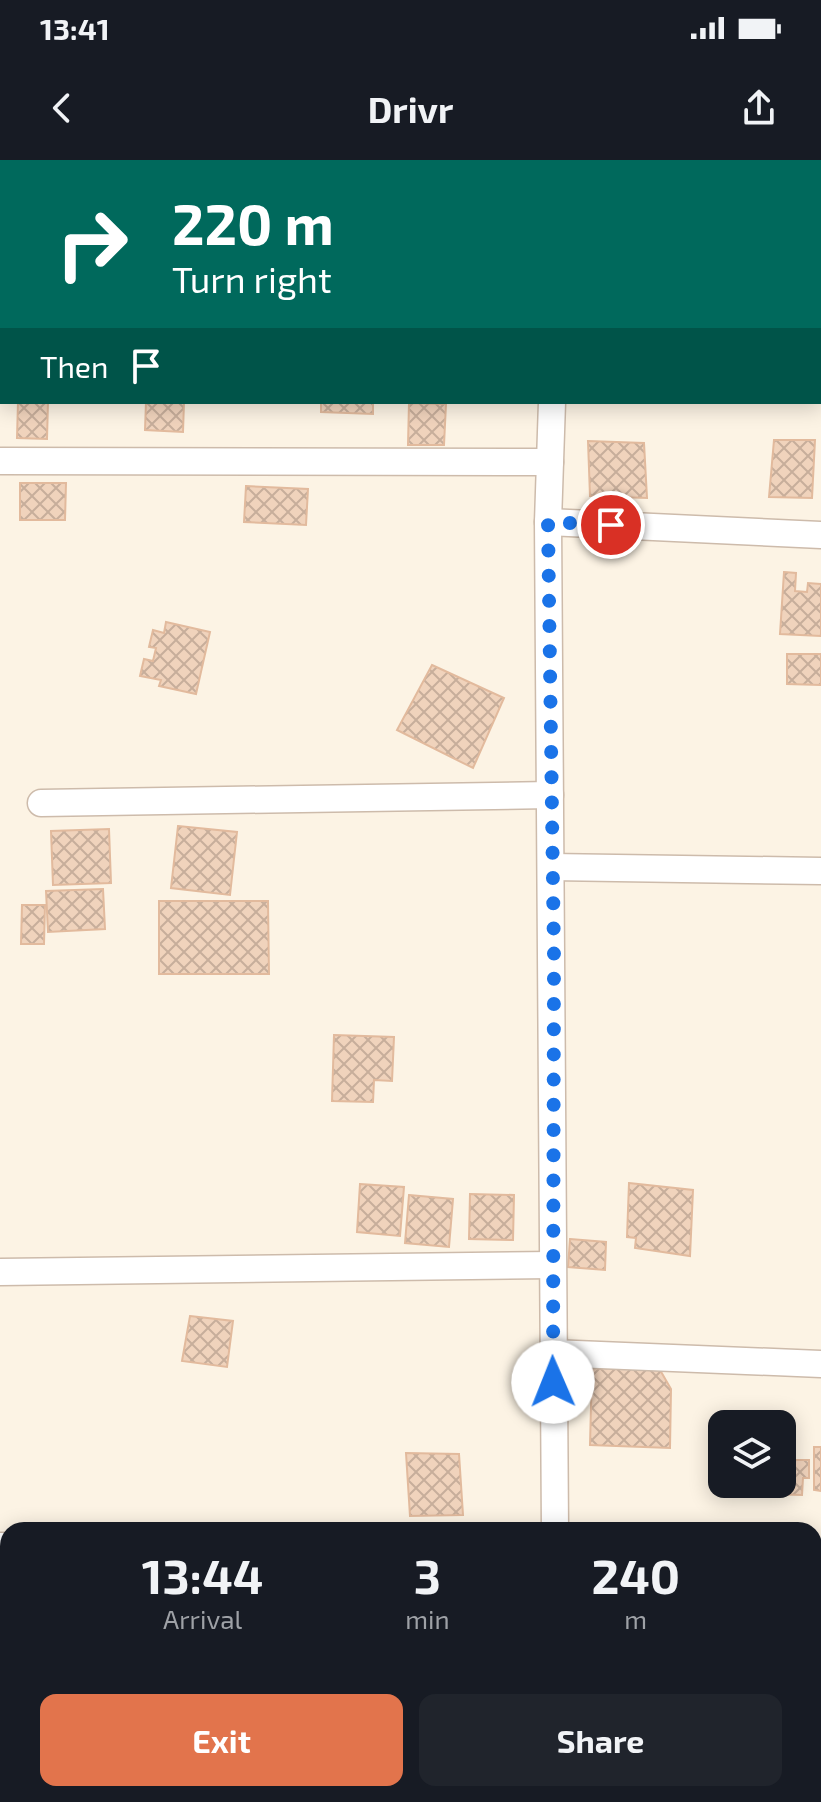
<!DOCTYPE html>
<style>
:root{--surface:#171b24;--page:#20242c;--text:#f1f3f6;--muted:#9ea1a6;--accent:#e2744c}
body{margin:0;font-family:"Exo 2",sans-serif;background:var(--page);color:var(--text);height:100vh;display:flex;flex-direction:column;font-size:30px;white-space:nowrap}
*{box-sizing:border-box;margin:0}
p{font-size:26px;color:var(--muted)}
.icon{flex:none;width:44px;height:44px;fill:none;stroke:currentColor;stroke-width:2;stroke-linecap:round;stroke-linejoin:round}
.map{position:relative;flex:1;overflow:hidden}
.drawer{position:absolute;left:0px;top:1362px;width:822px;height:280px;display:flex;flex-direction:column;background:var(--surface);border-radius:24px 24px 0 0;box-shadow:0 4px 20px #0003}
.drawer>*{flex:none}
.top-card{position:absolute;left:0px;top:0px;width:822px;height:244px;box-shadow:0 4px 20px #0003;background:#00695c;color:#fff;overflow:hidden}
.controls{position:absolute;left:708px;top:1250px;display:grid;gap:16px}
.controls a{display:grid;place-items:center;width:88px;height:88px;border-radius:16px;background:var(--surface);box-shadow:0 4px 20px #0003;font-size:40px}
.pin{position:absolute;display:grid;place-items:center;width:68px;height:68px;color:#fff;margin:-34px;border:4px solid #fff;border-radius:50%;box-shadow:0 2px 8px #0007}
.me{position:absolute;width:88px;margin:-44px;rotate:359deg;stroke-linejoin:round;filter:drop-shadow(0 0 6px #0008)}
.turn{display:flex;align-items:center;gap:28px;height:168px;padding:0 40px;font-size:36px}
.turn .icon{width:104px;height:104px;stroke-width:2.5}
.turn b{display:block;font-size:56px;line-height:68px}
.then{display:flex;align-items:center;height:76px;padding:0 40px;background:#0003;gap:16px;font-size:30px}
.eta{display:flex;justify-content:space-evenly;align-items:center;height:136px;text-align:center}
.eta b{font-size:48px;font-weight:700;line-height:56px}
.primary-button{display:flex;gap:16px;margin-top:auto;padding:16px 40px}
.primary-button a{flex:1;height:92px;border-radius:16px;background:var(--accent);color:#fff;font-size:32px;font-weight:700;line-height:92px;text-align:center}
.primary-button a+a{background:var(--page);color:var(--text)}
.status{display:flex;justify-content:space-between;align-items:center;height:56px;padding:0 40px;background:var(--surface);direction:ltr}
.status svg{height:22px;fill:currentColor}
header{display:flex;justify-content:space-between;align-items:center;height:104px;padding:0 40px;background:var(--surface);font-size:36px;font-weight:700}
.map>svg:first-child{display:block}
.building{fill:url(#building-cross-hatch);stroke:#e2ba9d;stroke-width:2}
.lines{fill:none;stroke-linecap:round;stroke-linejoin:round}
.minor-casing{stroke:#cdbbab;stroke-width:29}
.minor{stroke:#fff;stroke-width:26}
.route{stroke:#1a73e8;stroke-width:14;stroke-dasharray:0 25.2}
</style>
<div class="status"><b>13:41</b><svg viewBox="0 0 49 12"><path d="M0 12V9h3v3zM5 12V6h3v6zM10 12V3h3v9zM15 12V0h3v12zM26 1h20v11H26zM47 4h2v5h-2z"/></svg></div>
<header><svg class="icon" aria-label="back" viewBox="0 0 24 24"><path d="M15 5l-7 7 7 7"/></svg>Drivr<svg class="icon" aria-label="share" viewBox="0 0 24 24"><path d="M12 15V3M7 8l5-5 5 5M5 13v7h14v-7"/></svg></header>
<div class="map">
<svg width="821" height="1642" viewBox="0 0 821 1642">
<defs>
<pattern id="building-cross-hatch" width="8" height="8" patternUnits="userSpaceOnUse" patternTransform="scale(2)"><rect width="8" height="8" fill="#f0d3bc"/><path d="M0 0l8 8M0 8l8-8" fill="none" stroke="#c7ae9b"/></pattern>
</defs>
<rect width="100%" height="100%" fill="#fcf3e4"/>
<g class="building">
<path d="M594 0H821V39L820 2Z"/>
<path d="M18 242H48L47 279 17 278Z"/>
<path d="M146 242H184L183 272 145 270Z"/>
<path d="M321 242H373V254L321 252Z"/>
<path d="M409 243 446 244 444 285H408Z"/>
<path d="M774 280H815L812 338 769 337Z"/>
<path d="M588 281 644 283 647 338 590 336Z"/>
<path d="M20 323H66L65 360H20Z"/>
<path d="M246 326 308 329 306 365 244 362Z"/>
<path d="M784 412 796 413 795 431 807 432 808 423 821 424V476L780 474Z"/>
<path d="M166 462 210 472 196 534 159 526 161 520 140 516 144 499 153 501 156 488 149 487 153 470 164 473Z"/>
<path d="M787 494H821V525L787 524Z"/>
<path d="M432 505 504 538 473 608 397 570Z"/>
<path d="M178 666 237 672 230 735 171 728Z"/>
<path d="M109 669 111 723 53 725 51 671Z"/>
<path d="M103 729 105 769 48 772 46 731Z"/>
<path d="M159 741H268L269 814H159Z"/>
<path d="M22 745H45L44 784H21Z"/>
<path d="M334 875 394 877 392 921 374 920 373 942 332 941Z"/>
<path d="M629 1023 693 1030 690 1096 635 1088 636 1078 627 1077Z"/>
<path d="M360 1024 404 1027 400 1076 357 1072Z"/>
<path d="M470 1034 514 1035 513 1080 469 1079Z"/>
<path d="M409 1035 453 1039 449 1087 405 1083Z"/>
<path d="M570 1079 606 1082 605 1110 568 1107Z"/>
<path d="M190 1156 233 1161 227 1207 182 1201Z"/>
<path d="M592 1208 660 1210 671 1229 670 1288 590 1285Z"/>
<path d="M814 1287H821V1331L814 1330Z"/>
<path d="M782 1292H792L791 1300H809V1318H803L802 1335 765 1334 766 1324H782Z"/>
<path d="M406 1293 459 1294 463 1355 410 1356Z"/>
<path d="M0 1520H5L6 1557H0Z"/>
</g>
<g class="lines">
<g class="minor-casing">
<g id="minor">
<path d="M563 2V0"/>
<path d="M820 66H821"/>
<path d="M552 242 548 362 555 1370"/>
<path d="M0 301 550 302"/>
<path d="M548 362 821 375"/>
<path d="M41 643 550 635"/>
<path d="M551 707 821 711"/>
<path d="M0 1112 552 1105"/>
<path d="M552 1193 821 1204"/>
<path d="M0 1386H8"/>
<path d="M814 1624H821"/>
<path d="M556 1637 622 1634"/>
</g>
</g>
<use href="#minor" class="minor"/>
</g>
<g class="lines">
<path class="route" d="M553 1222 554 796 548 362 611 365"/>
</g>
</svg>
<div class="controls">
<a><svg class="icon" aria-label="layers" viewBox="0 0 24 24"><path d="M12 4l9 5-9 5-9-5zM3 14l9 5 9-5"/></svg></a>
</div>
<div class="pin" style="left:611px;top:365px;background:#d93025"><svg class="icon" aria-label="arrive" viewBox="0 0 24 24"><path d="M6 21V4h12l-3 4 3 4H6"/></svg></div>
<svg class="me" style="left:553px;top:1222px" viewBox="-20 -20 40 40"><circle r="19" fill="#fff"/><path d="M0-13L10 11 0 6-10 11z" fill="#1a73e8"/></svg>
<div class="top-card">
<div class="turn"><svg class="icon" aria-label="right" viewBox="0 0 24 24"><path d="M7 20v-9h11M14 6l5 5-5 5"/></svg><div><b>220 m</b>Turn right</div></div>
<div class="then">Then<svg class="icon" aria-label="arrive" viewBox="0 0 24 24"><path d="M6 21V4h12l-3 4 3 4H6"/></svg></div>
</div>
<section class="drawer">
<div class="eta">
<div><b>13:44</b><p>Arrival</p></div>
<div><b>3</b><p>min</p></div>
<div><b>240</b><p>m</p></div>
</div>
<div class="primary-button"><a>Exit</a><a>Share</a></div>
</section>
</div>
